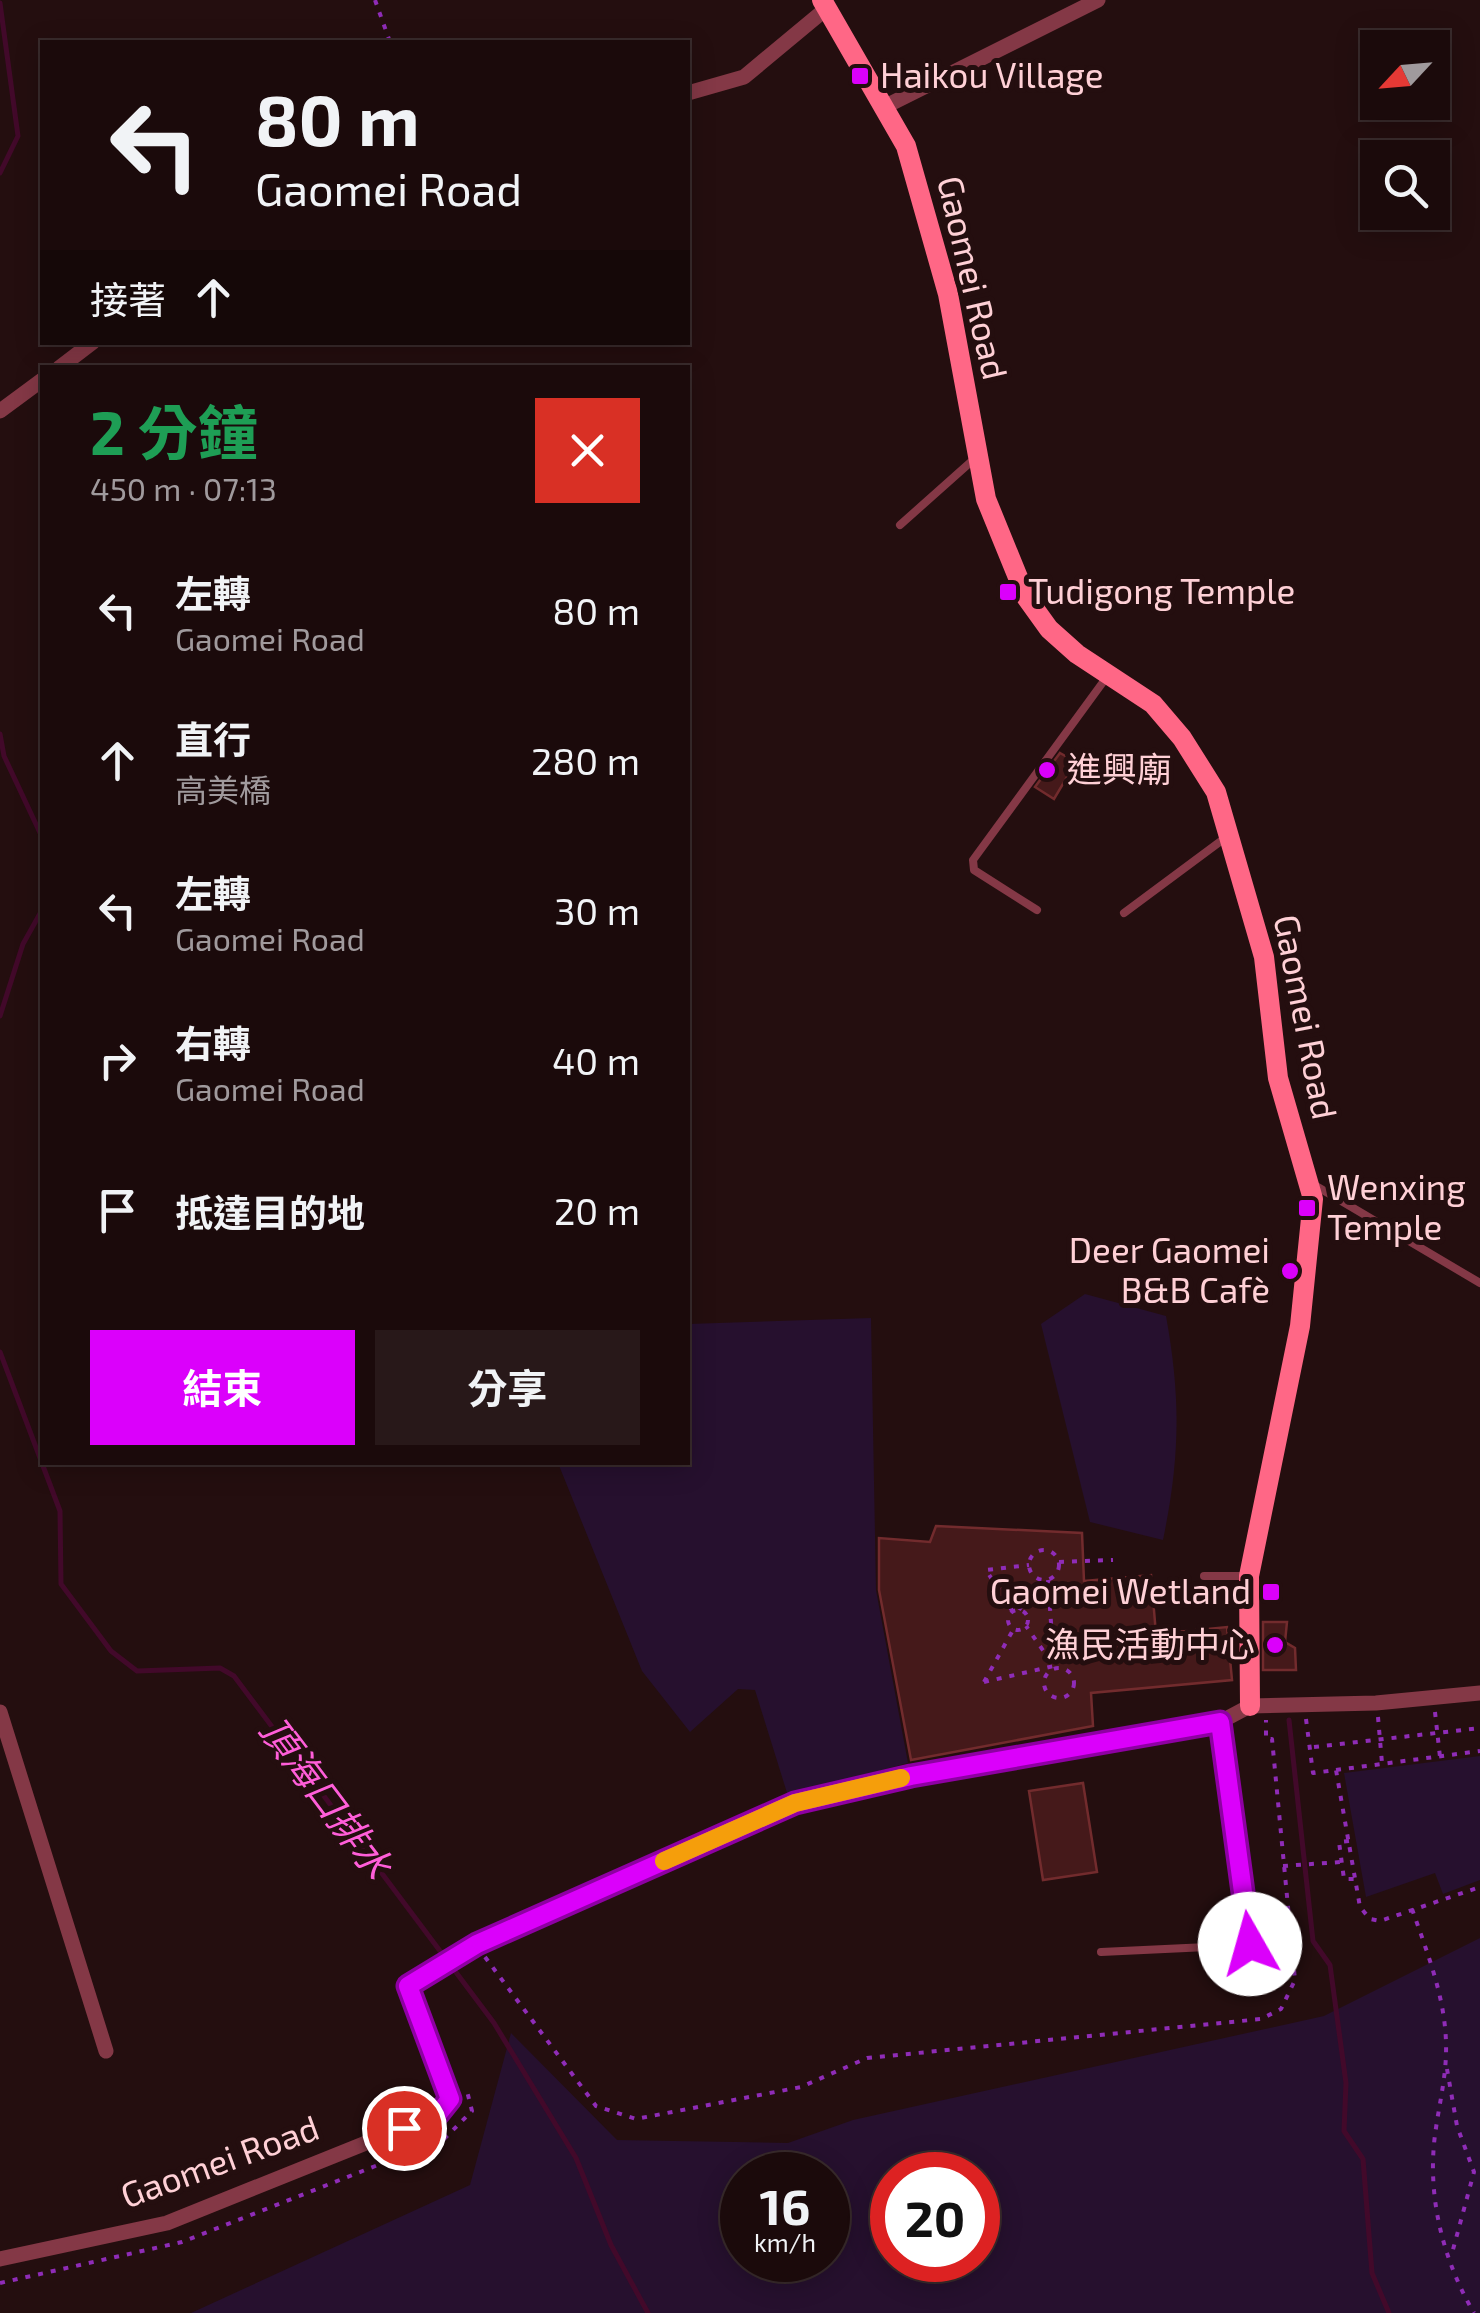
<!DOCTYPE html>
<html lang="zh-TW">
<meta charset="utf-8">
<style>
:root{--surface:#1b0a0b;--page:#281819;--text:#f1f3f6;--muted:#a09a9d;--line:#392b2c;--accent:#db00fb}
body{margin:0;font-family:"Exo 2","Noto Sans TC",sans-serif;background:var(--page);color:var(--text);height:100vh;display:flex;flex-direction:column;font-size:38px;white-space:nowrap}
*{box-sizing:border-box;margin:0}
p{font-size:32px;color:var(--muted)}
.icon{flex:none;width:55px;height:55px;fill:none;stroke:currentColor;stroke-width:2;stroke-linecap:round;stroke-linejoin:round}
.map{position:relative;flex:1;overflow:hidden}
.details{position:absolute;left:40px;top:365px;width:650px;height:1100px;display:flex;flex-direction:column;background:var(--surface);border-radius:0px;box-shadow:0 5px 25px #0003,0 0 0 2px var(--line)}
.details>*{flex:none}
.guide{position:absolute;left:40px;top:40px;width:650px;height:305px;border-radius:0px;box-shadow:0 5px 25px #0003,0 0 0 2px var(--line);background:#1b0a0b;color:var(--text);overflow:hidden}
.needle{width:65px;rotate:244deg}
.tools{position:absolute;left:1360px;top:30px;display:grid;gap:20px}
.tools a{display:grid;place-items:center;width:90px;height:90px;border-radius:0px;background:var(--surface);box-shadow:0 5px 25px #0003,0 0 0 2px var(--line);font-size:50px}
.speed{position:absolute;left:720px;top:2152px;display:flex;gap:20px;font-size:50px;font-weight:700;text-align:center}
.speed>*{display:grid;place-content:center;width:130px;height:130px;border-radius:50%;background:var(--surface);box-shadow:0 5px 25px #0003,0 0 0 2px var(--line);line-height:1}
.speed small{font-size:25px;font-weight:400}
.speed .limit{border:15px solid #d22;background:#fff;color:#111}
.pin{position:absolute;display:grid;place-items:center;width:85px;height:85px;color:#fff;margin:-42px;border:5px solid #fff;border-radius:50%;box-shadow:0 2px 10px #0007}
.me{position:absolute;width:110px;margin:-55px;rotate:353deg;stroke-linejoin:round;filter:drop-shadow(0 0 8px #0008)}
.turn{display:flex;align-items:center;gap:35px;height:210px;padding:0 50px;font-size:45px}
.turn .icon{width:130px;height:130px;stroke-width:2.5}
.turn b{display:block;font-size:70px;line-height:85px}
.then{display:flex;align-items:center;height:95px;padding:0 50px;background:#0003;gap:20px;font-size:38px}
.round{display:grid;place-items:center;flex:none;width:105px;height:105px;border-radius:0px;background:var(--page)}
.summary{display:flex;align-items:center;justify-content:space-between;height:170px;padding:0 50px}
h1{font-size:60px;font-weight:700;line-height:75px;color:#1e9e55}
.cta{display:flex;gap:20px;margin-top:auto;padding:20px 50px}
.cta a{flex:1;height:115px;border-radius:0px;background:var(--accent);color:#fff;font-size:40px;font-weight:700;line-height:115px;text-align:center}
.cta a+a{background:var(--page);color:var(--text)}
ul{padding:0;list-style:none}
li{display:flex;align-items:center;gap:30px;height:150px;padding:0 50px}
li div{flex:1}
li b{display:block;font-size:38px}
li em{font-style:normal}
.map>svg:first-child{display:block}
.green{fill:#26102e;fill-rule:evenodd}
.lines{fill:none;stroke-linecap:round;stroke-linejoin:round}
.stream{stroke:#42092a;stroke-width:5}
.building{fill:#45191a;stroke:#722b2d;stroke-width:2.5}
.path{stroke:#8f2cb7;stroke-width:4;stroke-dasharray:5 8;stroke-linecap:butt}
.lane{stroke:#843846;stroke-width:8}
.street{stroke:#843846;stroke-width:15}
.secondary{stroke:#ff6786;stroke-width:20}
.route-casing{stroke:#8e00a3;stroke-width:25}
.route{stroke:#db00fb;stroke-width:18}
.slow{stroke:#f59e0b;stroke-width:18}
.poi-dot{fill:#db00fb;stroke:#240e0f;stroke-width:4}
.labels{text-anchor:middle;stroke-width:10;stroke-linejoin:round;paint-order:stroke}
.poi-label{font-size:35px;fill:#ffd0d6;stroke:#240e0f;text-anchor:start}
.street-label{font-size:35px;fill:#ffd0d6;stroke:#240e0f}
.water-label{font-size:38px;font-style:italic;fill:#ff5ed9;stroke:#240e0f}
</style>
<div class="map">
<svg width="1480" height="2313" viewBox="0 0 1480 2313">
<rect width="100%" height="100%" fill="#240e0f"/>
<g class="green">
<path d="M1085 1294 1166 1316C1181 1399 1180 1457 1163 1540L1090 1522 1041 1324Z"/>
<path d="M871 1318 876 1590 908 1763 788 1796 755 1690 738 1689 690 1732 642 1671 558 1463 688 1462V1324Z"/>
<path d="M1480 1756V1880L1443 1894 1435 1873 1366 1897 1344 1773Z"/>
<path d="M1480 1938V2313H191L470 2185 511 2033 617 2140 788 2143 853 2120 1324 2016ZM742 2175H828V2260H742ZM892 2175H978V2260H892Z"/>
</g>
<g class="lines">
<g class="stream">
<path d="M0 3 18 136 0 173"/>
<path d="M0 734 4 756 42 837"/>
<path d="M0 1016 23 944 42 910"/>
<path d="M0 1352 60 1511 61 1584 111 1651 137 1671 220 1668 234 1676 494 2023 576 2158 611 2245 648 2313"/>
<path d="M1289 1720 1313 1941 1330 1965 1346 2083 1344 2131 1363 2159 1372 2273 1389 2313"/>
</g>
</g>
<g class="building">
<path d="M1060 753 1076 762 1054 799 1035 787Z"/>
<path d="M936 1526 1082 1533 1084 1581 1151 1575 1156 1634 1227 1627 1232 1680 1091 1693 1093 1726 911 1760 879 1590V1538L930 1542Z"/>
<path d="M1263 1622H1287L1285 1642 1295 1648 1296 1670H1263Z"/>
<path d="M1083 1783 1097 1872 1043 1880 1029 1791Z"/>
</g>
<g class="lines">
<g class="path">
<path d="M375 0 390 42"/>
<circle cx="1044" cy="1565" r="15"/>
<path d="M1059 1562 1113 1560"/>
<path d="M1048 1580 1054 1665"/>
<path d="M1019 1610 1040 1579"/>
<circle cx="1018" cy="1620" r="10"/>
<path d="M1013 1612 986 1570 1029 1565"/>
<circle cx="1059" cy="1683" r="15"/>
<path d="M984 1682 1054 1666 1026 1626"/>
<path d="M984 1682 1013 1630"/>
<path d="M1435 1712 1440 1757"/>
<path d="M1378 1717 1382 1763"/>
<path d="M1306 1719 1313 1773 1336 1770 1360 1907 1370 1919 1380 1921 1480 1887"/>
<path d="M1314 1747 1480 1728"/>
<path d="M1336 1770 1480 1751"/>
<path d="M1349 1841 1339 1842 1344 1879H1355"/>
<path d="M1283 1866 1341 1862"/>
<path d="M1412 1909C1427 1952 1445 1997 1446 2043 1447 2075 1439 2104 1435 2135 1427 2197 1443 2260 1474 2313"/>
<path d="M485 1957 596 2106 636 2119 801 2087 867 2058 1261 2019 1281 2009 1295 1980 1272 1739H1266V1720"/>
<path d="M1447 2069 1457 2126 1474 2172 1451 2257"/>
<path d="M0 2283 182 2242 444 2139 472 2111 467 2091"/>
</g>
<g class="lane">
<path d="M900 525 973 460"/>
<path d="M1037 910 974 870 973 860 1106 678"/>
<path d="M1124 913 1225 838"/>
<path d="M1316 1186 1480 1283"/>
<path d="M1204 1576H1245"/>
<path d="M1101 1952 1250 1945 1220 1722"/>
</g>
<g class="street">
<path d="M688 93 744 77 827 8"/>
<path d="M886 106 1098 0"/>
<path d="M59 368 93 342"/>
<path d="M0 411 42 380"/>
<path d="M0 1712 106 2051"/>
<path d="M0 2259 167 2223 438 2114 450 2099 408 1985 477 1944 795 1803 911 1776 1220 1722 1250 1706 1376 1703 1480 1693"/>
</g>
<path class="secondary" d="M822 0 906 146 948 294 986 499 1026 597 1049 629 1077 654 1153 704 1182 738 1216 792 1264 957 1278 1078 1313 1199 1300 1326 1249 1576 1250 1706"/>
</g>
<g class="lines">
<g class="route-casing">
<path id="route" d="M404 2128 438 2114 450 2099 408 1986 477 1944 795 1803 911 1776 1220 1722 1250 1944"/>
</g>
<use href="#route" class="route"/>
<path class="slow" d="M664 1861 795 1803 901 1778"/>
</g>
<g class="poi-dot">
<rect x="850" y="66" width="20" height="20" rx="5"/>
<rect x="998" y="582" width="20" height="20" rx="5"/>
<circle cx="1047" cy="770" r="10"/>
<rect x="1297" y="1198" width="20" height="20" rx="5"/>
<circle cx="1290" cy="1271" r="10"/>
<rect x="1261" y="1582" width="20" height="20" rx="5"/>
<circle cx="1275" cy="1645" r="10"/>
</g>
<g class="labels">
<g class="poi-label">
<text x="880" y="88">Haikou Village</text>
<text x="1028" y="604">Tudigong Temple</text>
<text x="1067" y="782">進興廟</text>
<text x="1327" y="1200">Wenxing<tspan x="1327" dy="40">Temple</tspan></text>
<text x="1270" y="1263" text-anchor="end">Deer Gaomei<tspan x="1270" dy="40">B&amp;B Cafè</tspan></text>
<text x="1251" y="1604" text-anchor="end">Gaomei Wetland</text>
<text x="1255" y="1657" text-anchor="end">漁民活動中心</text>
</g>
<g class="street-label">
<text transform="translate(972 278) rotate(77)" y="12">Gaomei Road</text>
<text transform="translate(1305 1017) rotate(79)" y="12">Gaomei Road</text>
<text transform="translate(220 2162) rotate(-20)" y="12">Gaomei Road</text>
</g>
<g class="water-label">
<text transform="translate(325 1798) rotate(53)" y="13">頂海口排水</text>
</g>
</g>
</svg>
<div class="tools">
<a><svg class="needle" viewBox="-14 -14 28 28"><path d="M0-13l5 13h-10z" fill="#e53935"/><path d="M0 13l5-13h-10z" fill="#a09a9d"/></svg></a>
<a><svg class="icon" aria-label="search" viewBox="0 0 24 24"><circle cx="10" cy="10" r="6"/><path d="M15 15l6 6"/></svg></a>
</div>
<div class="speed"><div>16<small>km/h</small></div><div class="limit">20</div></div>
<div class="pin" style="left:404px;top:2128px;background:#d93025"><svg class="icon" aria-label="arrive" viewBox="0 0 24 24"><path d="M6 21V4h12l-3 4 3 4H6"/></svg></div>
<svg class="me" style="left:1250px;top:1944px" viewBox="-20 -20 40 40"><circle r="19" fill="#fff"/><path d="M0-13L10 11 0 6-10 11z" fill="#db00fb"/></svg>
<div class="guide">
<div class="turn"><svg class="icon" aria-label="left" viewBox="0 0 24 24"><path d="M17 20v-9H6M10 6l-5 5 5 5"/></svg><div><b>80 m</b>Gaomei Road</div></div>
<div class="then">接著<svg class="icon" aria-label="ahead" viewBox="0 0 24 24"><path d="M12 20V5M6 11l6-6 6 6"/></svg></div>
</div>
<section class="details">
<div class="summary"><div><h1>2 分鐘</h1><p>450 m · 07:13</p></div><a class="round" style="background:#d93025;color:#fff"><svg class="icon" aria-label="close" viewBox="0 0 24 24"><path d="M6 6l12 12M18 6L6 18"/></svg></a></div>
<ul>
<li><svg class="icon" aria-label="left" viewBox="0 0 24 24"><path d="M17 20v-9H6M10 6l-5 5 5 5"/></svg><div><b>左轉</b><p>Gaomei Road</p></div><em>80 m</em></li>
<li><svg class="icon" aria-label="ahead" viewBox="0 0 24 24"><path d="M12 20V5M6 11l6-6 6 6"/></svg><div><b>直行</b><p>高美橋</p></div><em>280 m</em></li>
<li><svg class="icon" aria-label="left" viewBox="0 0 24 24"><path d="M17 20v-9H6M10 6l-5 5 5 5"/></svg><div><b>左轉</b><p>Gaomei Road</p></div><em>30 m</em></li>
<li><svg class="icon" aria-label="right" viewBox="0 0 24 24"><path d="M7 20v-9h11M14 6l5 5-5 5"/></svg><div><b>右轉</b><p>Gaomei Road</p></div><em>40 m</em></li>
<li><svg class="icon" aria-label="arrive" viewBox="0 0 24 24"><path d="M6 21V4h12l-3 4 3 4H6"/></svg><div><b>抵達目的地</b></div><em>20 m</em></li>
</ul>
<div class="cta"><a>結束</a><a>分享</a></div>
</section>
</div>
